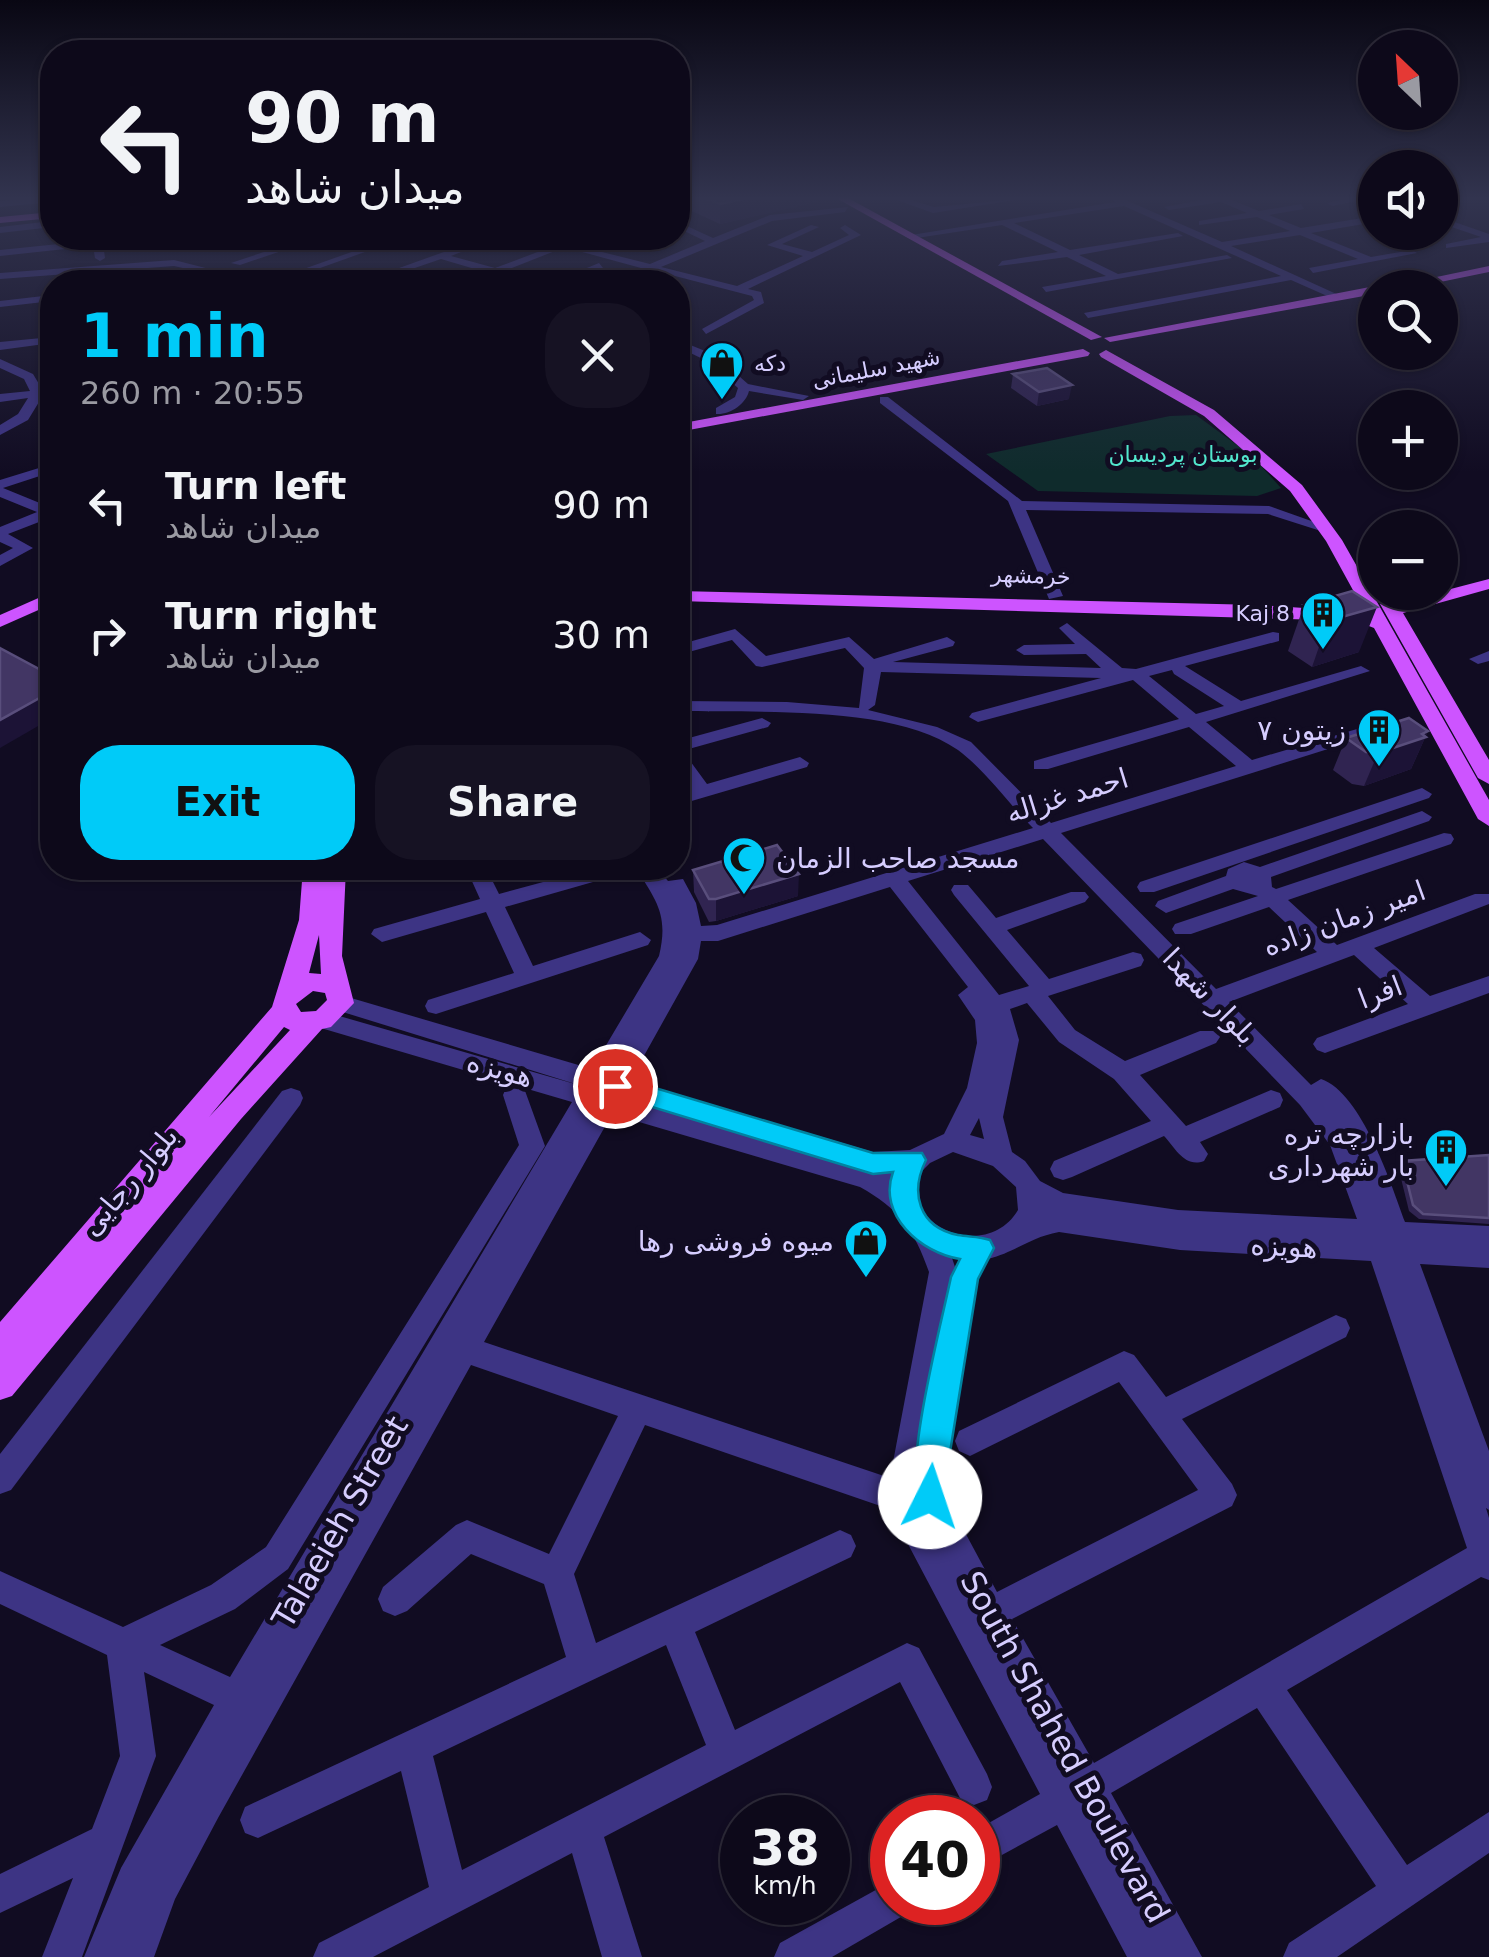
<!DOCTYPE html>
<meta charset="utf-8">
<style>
:root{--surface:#0d091a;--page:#161223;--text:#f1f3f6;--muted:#9a9aa2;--line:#2d2a39;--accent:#00cbf8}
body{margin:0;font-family:"DejaVu Sans",Cairo,sans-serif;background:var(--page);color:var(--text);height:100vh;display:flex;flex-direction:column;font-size:38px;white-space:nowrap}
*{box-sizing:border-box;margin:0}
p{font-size:32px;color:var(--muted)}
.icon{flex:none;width:55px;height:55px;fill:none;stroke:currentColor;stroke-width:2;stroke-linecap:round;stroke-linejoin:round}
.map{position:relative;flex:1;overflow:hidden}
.sheet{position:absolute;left:40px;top:270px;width:650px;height:610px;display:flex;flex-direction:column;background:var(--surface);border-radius:40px;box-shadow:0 2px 8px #0004,0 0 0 2px var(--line)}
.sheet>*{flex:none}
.banner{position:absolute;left:40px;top:40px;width:650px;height:210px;border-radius:40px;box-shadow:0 2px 8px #0004,0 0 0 2px var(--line);background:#0d091a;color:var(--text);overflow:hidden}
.needle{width:65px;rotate:335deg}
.tools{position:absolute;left:1358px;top:30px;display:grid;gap:20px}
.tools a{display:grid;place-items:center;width:100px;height:100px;border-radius:50%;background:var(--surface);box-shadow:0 2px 8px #0004,0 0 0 2px var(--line);font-size:50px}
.speed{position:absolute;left:720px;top:1795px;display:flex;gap:20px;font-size:50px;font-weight:700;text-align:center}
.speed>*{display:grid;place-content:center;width:130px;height:130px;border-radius:50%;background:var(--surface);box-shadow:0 2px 8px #0004,0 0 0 2px var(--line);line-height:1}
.speed small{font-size:25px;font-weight:400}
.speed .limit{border:15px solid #d22;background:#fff;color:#111}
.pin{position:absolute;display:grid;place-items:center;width:85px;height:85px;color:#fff;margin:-42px;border:5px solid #fff;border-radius:50%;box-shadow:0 2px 10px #0007}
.me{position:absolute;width:110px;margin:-55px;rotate:4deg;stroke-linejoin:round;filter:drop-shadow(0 0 8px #0008)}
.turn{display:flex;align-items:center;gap:35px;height:210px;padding:0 40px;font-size:45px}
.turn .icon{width:130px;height:130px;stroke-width:2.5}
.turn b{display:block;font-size:70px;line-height:85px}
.round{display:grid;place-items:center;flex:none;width:105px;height:105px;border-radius:40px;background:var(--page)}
.headline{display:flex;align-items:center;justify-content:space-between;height:170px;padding:0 40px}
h1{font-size:60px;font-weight:700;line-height:75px;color:var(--accent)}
.action{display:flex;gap:20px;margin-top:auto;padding:20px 40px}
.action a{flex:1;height:115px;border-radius:40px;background:var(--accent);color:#111;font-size:40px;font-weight:700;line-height:115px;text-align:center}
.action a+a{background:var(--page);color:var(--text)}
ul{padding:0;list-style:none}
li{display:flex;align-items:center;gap:30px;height:130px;padding:0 40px}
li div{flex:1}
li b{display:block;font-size:38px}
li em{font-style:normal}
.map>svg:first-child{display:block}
.green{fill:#0f2b2c}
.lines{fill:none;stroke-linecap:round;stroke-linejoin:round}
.minor{fill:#3d3484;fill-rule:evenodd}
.major{fill:#cd54ff;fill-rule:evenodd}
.wall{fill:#302451}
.shaded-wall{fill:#1c1336}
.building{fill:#423664;stroke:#594e7c;stroke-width:2.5}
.route{fill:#00cbf8;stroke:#0084a1;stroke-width:2.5}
.labels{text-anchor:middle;stroke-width:10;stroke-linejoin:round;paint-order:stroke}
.far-poi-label{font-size:22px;fill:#d6cdff;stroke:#110c22;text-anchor:start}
.far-street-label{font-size:22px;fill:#d6cdff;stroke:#110c22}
.far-park-label{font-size:22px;fill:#52e6cd;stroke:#110c22}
.poi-label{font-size:28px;fill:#d6cdff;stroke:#110c22;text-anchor:end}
.street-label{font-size:28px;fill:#d6cdff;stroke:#110c22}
.near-street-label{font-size:32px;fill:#d6cdff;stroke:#110c22}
</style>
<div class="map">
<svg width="1489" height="1957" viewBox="0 0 1489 1957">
<rect width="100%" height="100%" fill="#110c22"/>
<path class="green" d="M1196 415 1252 456 1281 488 1257 496 1038 491 986 454 1170 416Z"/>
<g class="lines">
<g class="minor">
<path d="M52 198V202L0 207V201Z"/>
<path d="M891 198H904L934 207 1028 198 933 213Z"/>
<path d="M1110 198H1121L1222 242 1290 231 1257 217 1199 225V221L1247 213 1221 202 1169 210 1164 207 1213 198H1227L1259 211 1301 204 1304 209 1269 215 1301 228 1375 216V222L1311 233 1371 257 1412 250 1417 253 1313 273 1309 268 1358 259 1300 235 1231 246 1343 297 1334 299 1291 280 1088 318 1084 313 1281 276 1124 206 1014 223 1070 250 1178 233 1183 236 1079 255 1118 274 1227 255 1232 258 1046 292 1042 287 1106 276 1067 257 998 266 1002 261 1058 252 1002 225 910 239 905 236 1115 202Z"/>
<path d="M1350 198H1372L1332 206 1327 203Z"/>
<path d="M1454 198H1463L1456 209 1440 212V206L1450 205Z"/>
<path d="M848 207 845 212 772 221 661 267 737 286 803 256 767 245 811 225 819 227 782 244 812 252 849 235 840 228 845 225 861 235 748 289 761 292 764 303 706 334 702 329 754 300 752 296 652 270 623 282H610L641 268 531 238H546L650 264 705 241 678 228V222L713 238 770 215Z"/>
<path d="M1440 217 1489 234V242L1446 248V244L1481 237 1440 223Z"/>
<path d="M52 221V227L0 233V227Z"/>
<path d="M306 238H320L240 265 231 263Z"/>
<path d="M391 238H404L281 282H267Z"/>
<path d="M483 238H496L451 256 495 268 551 247 560 249 476 282H463L485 272 441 259 374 282H360Z"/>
<path d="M98 240 103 243 105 258 100 261 95 258 93 246 0 256V250Z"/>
<path d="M174 260 261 282H245L174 266 0 279V273Z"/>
<path d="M599 263 603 268 566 282H553Z"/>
<path d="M52 295V301L0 307V301Z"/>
<path d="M52 337V343L0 350V342Z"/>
<path d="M678 340 715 355 748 384 809 396 803 400 749 391C746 404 730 415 716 414V408L735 397 738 388 707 361 678 347Z"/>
<path d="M0 359 33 374 42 389H52V395L42 397 28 420 0 435V425L18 414 28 398 0 402V394L30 391 24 379 0 368Z"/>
<path d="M880 397H888L1022 501 1269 506 1334 529 1327 533 1268 514 1026 510 1063 596 1049 599 1008 501 880 403Z"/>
<path d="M52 464V472L3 488 52 508V517L8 534 33 548 0 566V555L13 548 0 542V527L37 512 0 497V480Z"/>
<path d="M1067 623 1122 668 1136 669 1273 632 1279 633V641L1185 666 1241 701 1361 666 1370 671 1206 722 1252 760 1357 729 1363 730V738L1061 833 1216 989 1317 952 1269 907 1191 934H1175L1172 929 1175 924 1258 896 1233 889 1166 913 1155 906 1158 901 1226 876 1228 869 1244 862 1260 867 1422 811 1432 817 1429 821 1271 877 1272 887 1276 889 1444 833 1451 834 1454 839 1451 844 1288 900 1337 945 1475 894H1489V904L1374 948 1430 996 1489 976V993L1325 1053 1317 1050 1313 1044 1317 1038 1408 1004 1354 955 1229 1002 1311 1085 1321 1079C1362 1093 1391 1184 1405 1222L1489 1226V1268L1420 1264 1489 1451V1510L1486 1508 1489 1518V1580L1481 1577 1287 1690 1407 1865 1489 1812V1853L1337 1957H1283L1289 1943 1376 1886 1257 1708 1111 1793 1202 1957H1127L1057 1825 978 1868V1829L1040 1794 909 1546 895 1511 645 1425 574 1574 596 1643 840 1530 851 1535 856 1546 851 1557 695 1632 735 1730 907 1643 919 1648 987 1774 992 1787 987 1800 974 1805 961 1800 900 1682 604 1837 642 1957H602L572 1853 373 1957H313L319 1943 429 1887 401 1771 258 1838 245 1833 240 1820 245 1807 566 1657 544 1584 471 1554 407 1611 395 1616 383 1611 378 1599 383 1587 456 1525 467 1520 549 1554 618 1416 471 1365 218 1818 175 1899 154 1957H84L121 1868 214 1705 144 1672 156 1756 82 1957H42L73 1878 0 1913V1874L92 1829 120 1756 107 1655 0 1604V1571L123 1627 211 1585 266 1547 519 1145 503 1095 506 1088H524L545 1146 288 1569 235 1609 160 1645 230 1677 572 1102 314 1026 310 1020 314 1014 322 1011 582 1086 333 1009 330 1003 341 995 592 1069 659 956C669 914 656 901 636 868H657L668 881 683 879 696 903 701 926 717 925 1033 828C1009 804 985 770 958 750 893 704 755 713 678 711V701L787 702 859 708 864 668 845 648 762 667 756 666 732 640 678 655V645L735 629 766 656 849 637 874 659 947 637 955 642 953 646 893 662 1101 668 1086 654 1024 655 1016 650 1024 645 1075 644 1059 628ZM1172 670 1174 674 1224 706 1196 714 1149 676ZM881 672 1101 678 972 713 969 717 978 722 1133 680 1179 719 1034 761V769H1048L1189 727 1236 766 1051 823 971 742 937 727 868 710 875 705ZM1043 839 1300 1105 1330 1145 1357 1219 1178 1210 1063 1193 1040 1181 1025 1161 1012 1152 1003 1117 1019 1040 1010 1009 1027 1003 1059 1042 1114 1079 1151 1121 1054 1161 1050 1169 1054 1177 1063 1180 1072 1177 1164 1136C1176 1149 1185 1168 1204 1161L1208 1154 1200 1142 1280 1107 1283 1100 1280 1093 1271 1090 1186 1126 1140 1075 1216 1043 1220 1037 1216 1031H1200L1125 1061 1075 1030 1048 996 1141 966 1144 960 1141 954 1133 952 1049 979 1007 930 1085 902 1089 897 1085 892H1071L996 918 968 885H954L951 890 954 895 1029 986 999 995 908 881ZM890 887 968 987 958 995 975 1020 977 1043 967 1088 944 1134 910 1150 873 1152 699 1101 690 1104 687 1111 689 1116 621 1097 698 959 701 941H718ZM612 1114 860 1187C899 1209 914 1229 929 1272L890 1478 484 1342ZM979 1118 984 1139 970 1135ZM953 1152 993 1166 1016 1187 1018 1210C988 1261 904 1230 917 1176L930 1163ZM1059 1232 1180 1250 1371 1261 1467 1548 1094 1763 1012 1619 1232 1506 1237 1495 1232 1484 1182 1419 1346 1337 1350 1328 1346 1319 1336 1315 1166 1397 1134 1355 1124 1351 959 1431 955 1441 959 1451 970 1456 1119 1382 1198 1490 997 1592 946 1497 949 1443 978 1279 988 1259C1016 1252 1028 1238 1059 1232ZM951 1255 960 1258 955 1267ZM666 1645 706 1745 462 1870 433 1756Z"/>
<path d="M1489 651V661L1478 664 1469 659Z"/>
<path d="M762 718 771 723 768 727 678 752 685 754 707 784 800 757 809 763 807 767 678 805V793L691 789 678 770V741Z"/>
<path d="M1422 788 1432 794 1429 798 1154 892H1140L1137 887 1140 882Z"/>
<path d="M377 868H411L408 873 382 880 372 873Z"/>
<path d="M466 868H486L499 894 595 868H615L614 876 505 907 533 966 640 932 651 940 648 945 436 1014 428 1012 425 1006 428 1000 514 973 486 912 382 942 371 934 374 929 480 899Z"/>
<path d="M291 1088 300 1091 303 1098 300 1105 11 1490 0 1494V1454L282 1091Z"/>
<path d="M892 1881V1902H910L906 1914 832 1957H774L780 1943Z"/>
</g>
<g class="major">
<path d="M836 198H848L1102 337 1091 340Z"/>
<path d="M52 212V218L0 223V217Z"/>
<path d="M1489 266V272L1411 288H1384Z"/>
<path d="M1375 286 1379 288H1375V294L1110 342 1104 338Z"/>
<path d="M1083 349 1090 353 1088 356 678 432V424Z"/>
<path d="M1106 350 1214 410 1302 485 1342 540 1489 800V826L1478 819 1374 628 1356 621 678 601V591L1259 605 1365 612 1326 541 1290 491 1204 416 1101 357 1099 354Z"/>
<path d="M1489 579V589L1403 613 1489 760V784L1478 778 1380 604 1389 599 1397 603Z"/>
<path d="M52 592V604L0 627V615Z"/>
<path d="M303 868H346L342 956 354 1003 331 1027 322 1029 241 1119 12 1396 0 1400V1322L272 1007 299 920ZM319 935 321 974 309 973ZM313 991 325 993 327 1000 316 1011 301 1012 296 1004ZM284 1027 290 1030 209 1117Z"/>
</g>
</g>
<g class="wall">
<path d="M678 198H816V202L720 224 683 207Z"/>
<path d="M1013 374 1069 399 1037 406 1011 388Z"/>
<path d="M1352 591 1359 652 1312 667 1288 651 1304 605Z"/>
<path d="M1428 731 1411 769 1364 786 1352 784 1333 770 1346 738Z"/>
<path d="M693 870 798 896 716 921 709 922 694 892Z"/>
<path d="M1489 1155V1224L1419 1219 1409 1211 1398 1166 1402 1161Z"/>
</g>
<g class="shaded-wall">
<path d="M678 198H683V207L678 208Z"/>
<path d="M749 198H816V202L720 224V204Z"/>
<path d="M1072 385 1069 399 1037 406 1039 392Z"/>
<path d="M1377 607 1359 652 1312 667 1328 621Z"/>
<path d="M52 691V718L0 748V720Z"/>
<path d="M1428 731 1411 769 1364 786 1378 753Z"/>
<path d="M799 874 798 896 716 921V899Z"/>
</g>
<g class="building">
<path d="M706 198H749L720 204Z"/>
<path d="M1047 368 1072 385 1039 392 1013 374Z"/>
<path d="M1352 591 1377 607 1328 621 1304 605Z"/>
<path d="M0 648 52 676V691L0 720Z"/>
<path d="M1409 718 1428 731 1422 734 1426 737 1378 753 1366 752 1346 738Z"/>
<path d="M777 845 799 874 716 899H709L693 870Z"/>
<path d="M1489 1155V1218L1423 1214 1413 1205 1402 1161Z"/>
</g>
<linearGradient id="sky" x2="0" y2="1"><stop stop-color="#090713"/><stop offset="0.42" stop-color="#32344f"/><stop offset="1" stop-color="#32344f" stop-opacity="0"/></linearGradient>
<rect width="1489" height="472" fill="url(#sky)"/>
<path class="route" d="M615 1076 873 1153H922L926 1160C910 1192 918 1227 958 1235 969 1237 979 1236 990 1240L994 1248 978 1279 941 1508 930 1513 919 1508C903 1468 941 1325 951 1277L960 1259C921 1253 877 1215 893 1172L873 1174 606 1093 602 1086Z"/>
<defs>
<g id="shop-pin" transform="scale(2.25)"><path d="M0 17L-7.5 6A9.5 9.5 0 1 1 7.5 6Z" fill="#00cbf8" stroke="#110c22"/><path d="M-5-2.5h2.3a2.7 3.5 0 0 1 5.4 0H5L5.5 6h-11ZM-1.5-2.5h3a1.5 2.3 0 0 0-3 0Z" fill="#111"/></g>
<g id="building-pin" transform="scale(2.25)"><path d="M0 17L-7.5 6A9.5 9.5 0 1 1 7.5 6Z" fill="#00cbf8" stroke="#110c22"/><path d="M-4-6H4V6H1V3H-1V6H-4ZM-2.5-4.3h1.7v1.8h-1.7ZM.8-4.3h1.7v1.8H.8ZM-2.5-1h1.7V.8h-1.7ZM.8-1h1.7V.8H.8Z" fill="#111"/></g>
<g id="mosque-pin" transform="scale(2.25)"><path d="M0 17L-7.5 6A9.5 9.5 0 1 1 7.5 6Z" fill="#00cbf8" stroke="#110c22"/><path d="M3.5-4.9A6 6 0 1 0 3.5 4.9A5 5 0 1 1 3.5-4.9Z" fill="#111"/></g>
</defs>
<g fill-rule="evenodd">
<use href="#shop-pin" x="722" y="363"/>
<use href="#building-pin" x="1323" y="613"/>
<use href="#building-pin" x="1379" y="730"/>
<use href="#mosque-pin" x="744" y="858"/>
<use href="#building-pin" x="1446" y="1150"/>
<use href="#shop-pin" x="866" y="1241"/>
</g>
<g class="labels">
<g class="far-poi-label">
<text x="754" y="371">دکه</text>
<text x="1290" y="621" text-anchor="end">Kaj 8</text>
</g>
<g class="far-street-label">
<text transform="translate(876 368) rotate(-11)" y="8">شهید سلیمانی</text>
<text transform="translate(1031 575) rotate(2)" y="8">خرمشهر</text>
</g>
<g class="far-park-label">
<text x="1183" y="462">بوستان پردیسان</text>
</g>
<g class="poi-label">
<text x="1346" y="740">زیتون ۷</text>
<text x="776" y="868" text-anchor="start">مسجد صاحب الزمان</text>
<text x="1414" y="1144">بازارچه تره<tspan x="1414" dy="32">بار شهرداری</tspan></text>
<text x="834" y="1251">میوه فروشی رها</text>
</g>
<g class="street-label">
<text transform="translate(1067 795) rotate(-17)" y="10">احمد غزاله</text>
<text transform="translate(1344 918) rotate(-20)" y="10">امیر زمان زاده</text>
<text transform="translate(1380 992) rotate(-21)" y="10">افرا</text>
<text transform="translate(1210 996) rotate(46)" y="10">بلوار شهدا</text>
<text transform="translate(500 1069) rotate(15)" y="10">هویزه</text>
<text transform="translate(129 1181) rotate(-50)" y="10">بلوار رجایی</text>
<text transform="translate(1284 1246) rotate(3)" y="10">هویزه</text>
</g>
<g class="near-street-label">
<text transform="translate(340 1522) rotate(-60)" y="11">Talaeieh Street</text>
<text transform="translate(1065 1747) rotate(61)" y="11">South Shahed Boulevard</text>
</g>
</g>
</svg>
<div class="tools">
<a><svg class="needle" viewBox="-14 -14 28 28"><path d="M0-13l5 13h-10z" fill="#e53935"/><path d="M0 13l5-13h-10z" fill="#9a9aa2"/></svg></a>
<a><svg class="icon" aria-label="sound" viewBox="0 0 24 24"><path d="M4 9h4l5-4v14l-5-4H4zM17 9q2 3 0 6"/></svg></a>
<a><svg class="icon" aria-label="search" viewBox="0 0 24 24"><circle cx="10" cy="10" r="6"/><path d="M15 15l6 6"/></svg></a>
<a>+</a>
<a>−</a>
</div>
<div class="speed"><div>38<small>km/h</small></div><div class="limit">40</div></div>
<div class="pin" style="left:615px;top:1086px;background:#d93025"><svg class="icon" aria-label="arrive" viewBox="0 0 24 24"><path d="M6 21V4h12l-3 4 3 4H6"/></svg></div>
<svg class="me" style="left:930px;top:1497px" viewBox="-20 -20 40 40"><circle r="19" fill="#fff"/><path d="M0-13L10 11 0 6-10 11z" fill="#00cbf8"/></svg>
<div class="banner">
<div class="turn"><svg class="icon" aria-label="left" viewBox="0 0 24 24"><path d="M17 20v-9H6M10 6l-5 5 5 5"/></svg><div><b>90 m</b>میدان شاهد</div></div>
</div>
<section class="sheet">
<div class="headline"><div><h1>1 min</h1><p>260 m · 20:55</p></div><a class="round"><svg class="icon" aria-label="close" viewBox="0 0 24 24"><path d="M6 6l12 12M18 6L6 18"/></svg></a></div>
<ul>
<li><svg class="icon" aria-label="left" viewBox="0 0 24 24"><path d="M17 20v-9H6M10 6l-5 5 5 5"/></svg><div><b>Turn left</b><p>میدان شاهد</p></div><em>90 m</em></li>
<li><svg class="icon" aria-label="right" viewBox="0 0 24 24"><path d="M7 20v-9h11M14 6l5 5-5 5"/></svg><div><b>Turn right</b><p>میدان شاهد</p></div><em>30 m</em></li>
</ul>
<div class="action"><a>Exit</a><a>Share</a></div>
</section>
</div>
